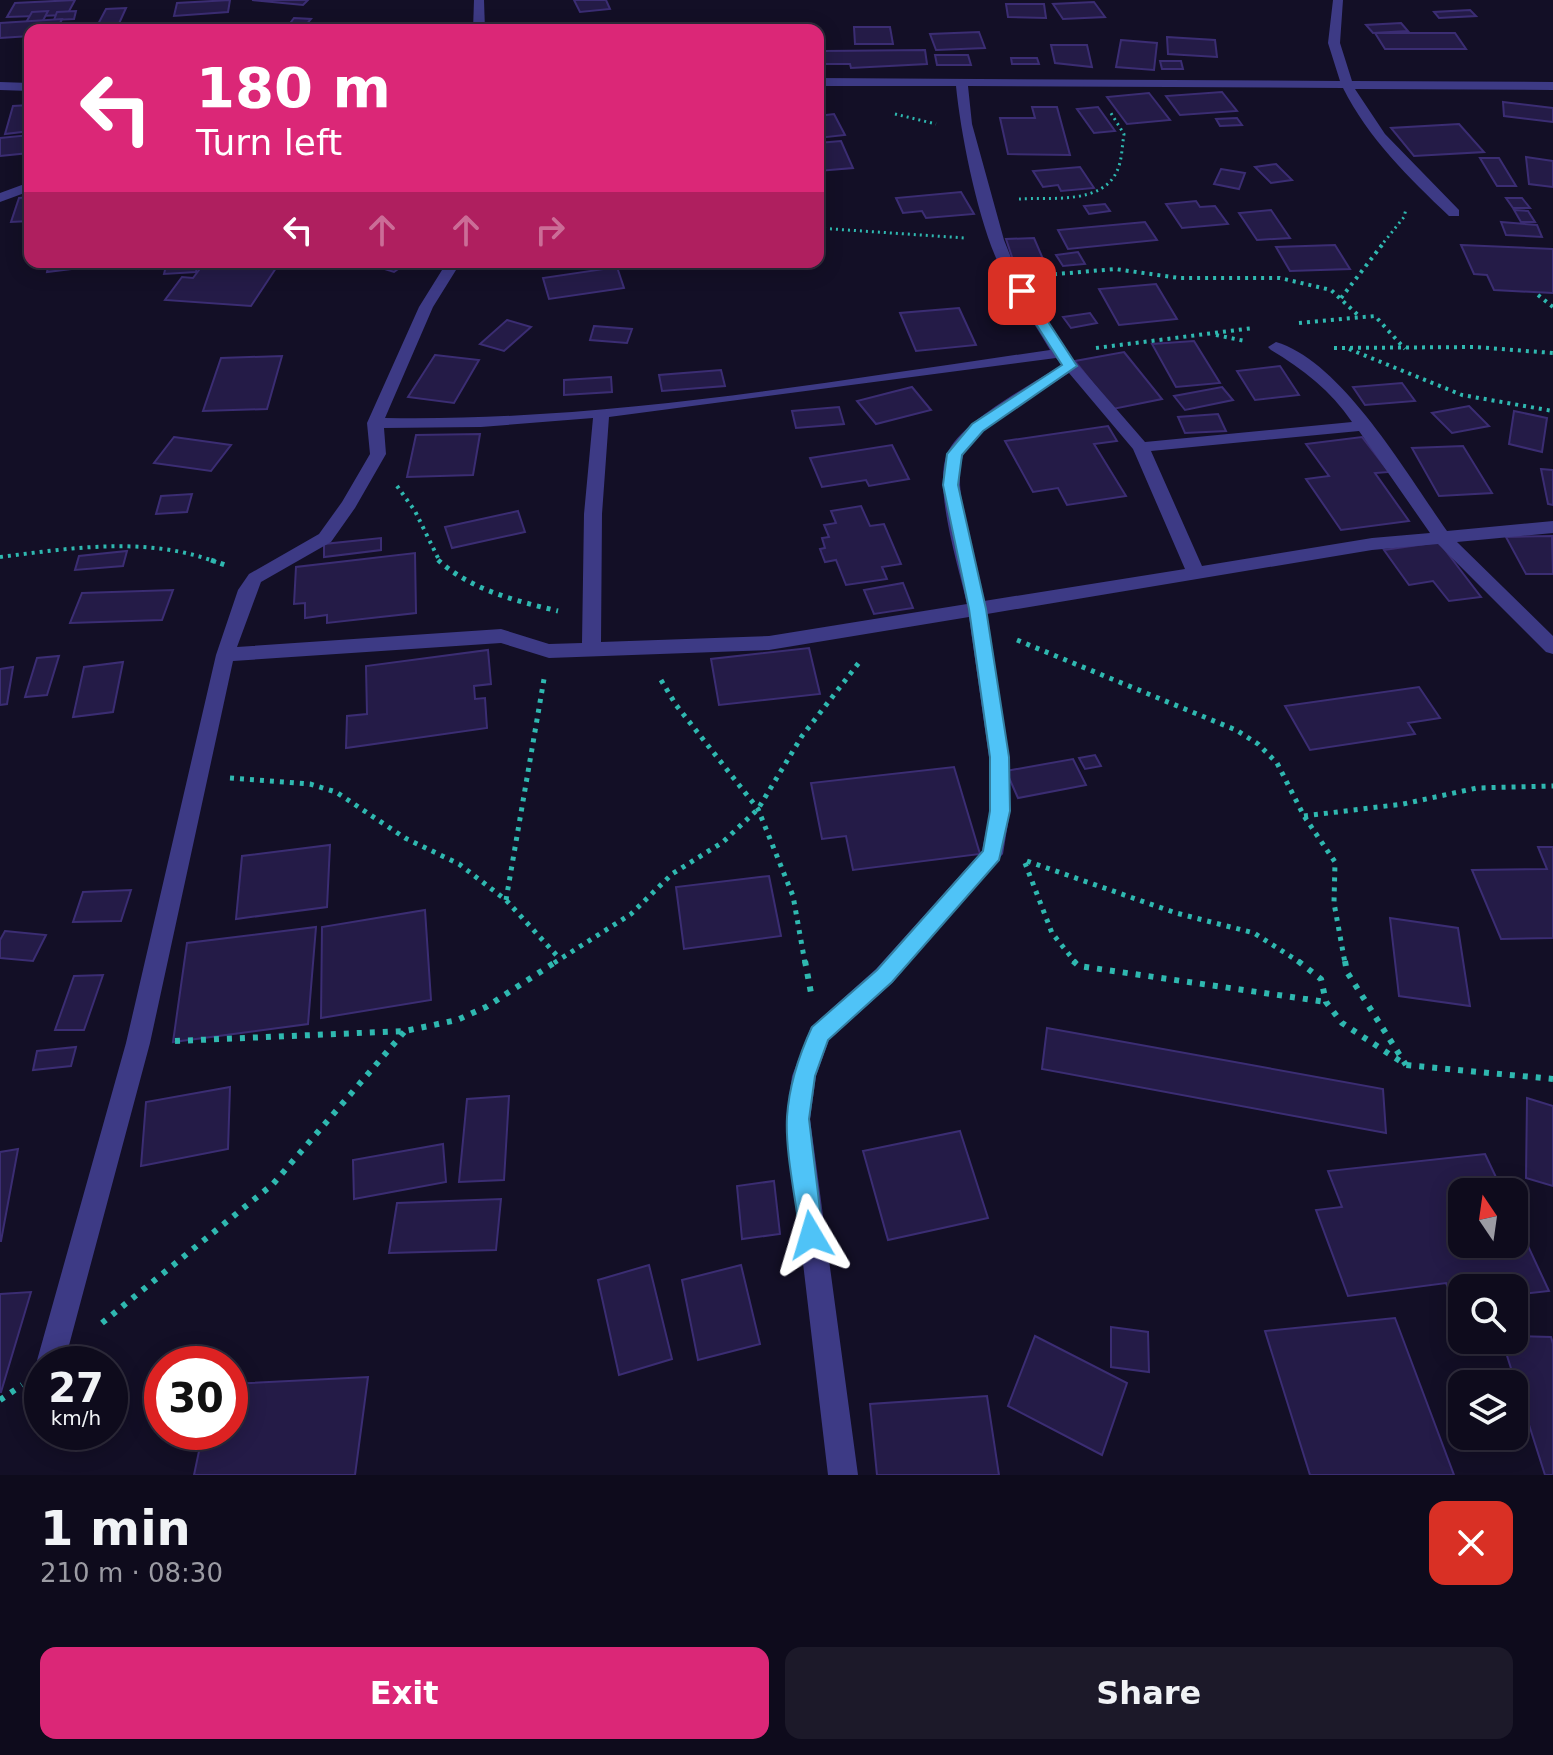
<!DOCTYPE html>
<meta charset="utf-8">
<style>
:root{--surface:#0e0b1c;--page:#1c1929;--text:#f1f3f6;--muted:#9b9ba3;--line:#2e2b3b;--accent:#db2777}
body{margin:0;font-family:"DejaVu Sans",sans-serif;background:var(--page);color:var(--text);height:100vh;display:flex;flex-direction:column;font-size:30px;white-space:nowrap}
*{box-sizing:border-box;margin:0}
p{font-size:26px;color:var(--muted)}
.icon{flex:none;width:44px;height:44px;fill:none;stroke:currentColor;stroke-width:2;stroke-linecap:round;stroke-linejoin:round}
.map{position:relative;height:1475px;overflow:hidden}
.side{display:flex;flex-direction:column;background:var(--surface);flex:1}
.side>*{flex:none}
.top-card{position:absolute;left:24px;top:24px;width:800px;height:244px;border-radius:16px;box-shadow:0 4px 20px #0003,0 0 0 2px var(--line);background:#db2777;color:#fff;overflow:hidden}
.needle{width:52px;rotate:347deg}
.tools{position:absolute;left:1448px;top:1178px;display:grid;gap:16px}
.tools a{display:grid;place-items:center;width:80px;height:80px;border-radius:16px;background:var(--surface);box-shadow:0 4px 20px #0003,0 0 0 2px var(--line);font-size:40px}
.speed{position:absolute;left:24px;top:1346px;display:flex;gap:16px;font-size:40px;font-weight:700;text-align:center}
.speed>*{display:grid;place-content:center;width:104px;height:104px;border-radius:50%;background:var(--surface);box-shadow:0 4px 20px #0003,0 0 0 2px var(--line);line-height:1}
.speed small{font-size:20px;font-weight:400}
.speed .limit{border:12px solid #d22;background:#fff;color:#111}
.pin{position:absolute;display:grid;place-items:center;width:68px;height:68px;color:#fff;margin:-34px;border-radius:16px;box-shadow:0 4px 12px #0006}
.me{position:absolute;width:88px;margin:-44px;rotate:353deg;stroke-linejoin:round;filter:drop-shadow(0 0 6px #0008)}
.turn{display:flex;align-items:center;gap:28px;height:168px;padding:0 40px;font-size:36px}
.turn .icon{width:104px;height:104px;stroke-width:2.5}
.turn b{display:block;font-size:56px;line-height:68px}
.lanes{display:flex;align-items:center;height:76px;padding:0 40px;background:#0003;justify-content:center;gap:40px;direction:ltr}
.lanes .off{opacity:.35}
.round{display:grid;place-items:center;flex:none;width:84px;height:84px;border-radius:16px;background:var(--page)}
.summary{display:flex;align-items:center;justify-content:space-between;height:136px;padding:0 40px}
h1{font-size:48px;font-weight:800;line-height:60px}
.button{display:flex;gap:16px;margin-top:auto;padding:16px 40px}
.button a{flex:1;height:92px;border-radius:16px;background:var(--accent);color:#fff;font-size:32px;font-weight:800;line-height:92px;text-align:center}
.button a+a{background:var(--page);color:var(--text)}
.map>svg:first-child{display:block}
.building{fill:#241b47;stroke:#3b2d73;stroke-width:2}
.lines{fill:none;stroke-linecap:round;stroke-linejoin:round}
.path-far3{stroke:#2fb8b0;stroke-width:3;stroke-dasharray:2 4;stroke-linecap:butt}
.path-far2{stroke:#2fb8b0;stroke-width:4;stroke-dasharray:3 5;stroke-linecap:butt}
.path-far1{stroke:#2fb8b0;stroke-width:5;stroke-dasharray:4 6;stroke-linecap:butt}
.path{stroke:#2fb8b0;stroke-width:6;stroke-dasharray:5 8;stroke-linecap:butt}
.minor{fill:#3d3a85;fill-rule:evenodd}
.route{fill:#4fc3f7;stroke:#337fa1;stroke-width:2}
</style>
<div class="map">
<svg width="1553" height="1475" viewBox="0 0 1553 1475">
<rect width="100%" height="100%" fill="#130f26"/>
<g class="building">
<path d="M75 0 67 15 7 17 15 3Z"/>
<path d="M230 0 228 12 174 16 177 3Z"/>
<path d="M252 0H308L303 5Z"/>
<path d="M574 0H606L610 9 580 12Z"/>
<path d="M1094 2 1105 17 1063 19 1053 4Z"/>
<path d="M1006 4H1044L1046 18 1008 17Z"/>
<path d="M126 8 117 28H96L106 9Z"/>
<path d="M1470 10 1476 16 1439 18 1434 12Z"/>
<path d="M48 11 38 30 20 33 32 12Z"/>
<path d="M76 11 74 19 54 20 57 12Z"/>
<path d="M294 18 311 19 302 30H285Z"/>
<path d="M62 19 57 30H30V36L0 38V23Z"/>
<path d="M1401 23 1408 31 1373 33 1366 25Z"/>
<path d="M455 25 456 29 447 30H403Z"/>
<path d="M854 27H890L893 44H855Z"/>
<path d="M979 32 985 48 936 50 930 34Z"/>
<path d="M1375 33H1455L1466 49H1385Z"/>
<path d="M1167 37 1215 40 1217 57 1168 54Z"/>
<path d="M1121 40 1157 43 1154 70 1116 67Z"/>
<path d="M1051 45H1087L1092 67 1055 63Z"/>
<path d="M925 50 927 64 851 68 850 64H825L824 51Z"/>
<path d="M935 55H968L971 65H937Z"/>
<path d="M1011 58H1037L1039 64H1012Z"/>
<path d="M1160 61H1181L1183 69H1162Z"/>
<path d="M1222 92 1237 111 1180 115 1166 96Z"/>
<path d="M1149 93 1170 120 1127 124 1107 97Z"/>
<path d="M1503 102 1553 108V122L1504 116Z"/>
<path d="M30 105V131L5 134 13 106Z"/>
<path d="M1032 107H1057L1070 155 1008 154 1000 118H1035Z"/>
<path d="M1098 107 1115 131 1094 133 1077 109Z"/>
<path d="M834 114 845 135 818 138V116Z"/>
<path d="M1237 118 1242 125 1220 126 1216 119Z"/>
<path d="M1459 124 1484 152 1414 156 1391 128Z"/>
<path d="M30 135 29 153 0 156V138Z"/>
<path d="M841 141 853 168 818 171V143Z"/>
<path d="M1526 157 1553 161V187L1529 184Z"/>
<path d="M1480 158H1499L1516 186H1497Z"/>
<path d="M1276 164 1292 180 1271 183 1255 167Z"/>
<path d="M1080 167 1094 188 1061 191 1058 185 1043 187 1033 171Z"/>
<path d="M1221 169 1245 173 1239 189 1214 184Z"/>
<path d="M961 192 974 214 926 218 922 211 903 213 896 198Z"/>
<path d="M30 197V221L11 222 19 198Z"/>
<path d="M1506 198H1522L1530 208H1513Z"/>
<path d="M1196 201 1200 207 1215 206 1228 224 1182 228 1166 204Z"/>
<path d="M1105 204 1110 211 1089 214 1084 206Z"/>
<path d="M1271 210 1290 238 1257 240 1239 213Z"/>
<path d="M1514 210 1528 211 1535 222H1521Z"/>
<path d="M1145 222 1157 240 1068 249 1058 230Z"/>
<path d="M1501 222 1537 225 1542 237 1506 235Z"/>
<path d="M1034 238 1043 259 1013 260 1006 239Z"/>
<path d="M1335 245 1350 269 1290 271 1276 247Z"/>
<path d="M1461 245 1553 249V293L1494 290 1487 275 1474 274Z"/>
<path d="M1078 252 1085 264 1063 266 1056 255Z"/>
<path d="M49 262H95V266L47 272Z"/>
<path d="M167 262H198L196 272 164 274Z"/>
<path d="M205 262H280L251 306 165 300 182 277 193 278Z"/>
<path d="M390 262H408L394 272 381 268Z"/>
<path d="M617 267 624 288 549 299 543 278Z"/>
<path d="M1156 284 1177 319 1119 325 1099 289Z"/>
<path d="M959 308 976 345 916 351 900 313Z"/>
<path d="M1090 313 1097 323 1071 328 1063 317Z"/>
<path d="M507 320 531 327 504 351 480 344Z"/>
<path d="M594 326 632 329 627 343 590 340Z"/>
<path d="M1194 341 1220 383 1176 387 1152 344Z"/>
<path d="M1124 352 1162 399 1113 409 1075 361Z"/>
<path d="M435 355 479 360 454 403 408 397Z"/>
<path d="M282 356 267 409 203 411 221 358Z"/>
<path d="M1280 366 1299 395 1255 400 1237 371Z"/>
<path d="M721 370 725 386 662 391 659 375Z"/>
<path d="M611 377 612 392 564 395V380Z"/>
<path d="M1402 383 1415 401 1365 405 1353 387Z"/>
<path d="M912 387 931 410 876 424 857 401Z"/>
<path d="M1222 387 1233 400 1185 410 1174 396Z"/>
<path d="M1469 406 1489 426 1452 433 1432 413Z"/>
<path d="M839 407 844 424 796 428 792 411Z"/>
<path d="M1514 411 1547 418 1542 452 1509 444Z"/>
<path d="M1218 414 1226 431 1185 433 1178 417Z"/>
<path d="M1108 426 1117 441 1094 444 1126 496 1067 505 1058 488 1033 492 1005 441Z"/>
<path d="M480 434 473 475 407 477 416 435Z"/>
<path d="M174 437 231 445 211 471 154 463Z"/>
<path d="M1362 437 1389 472 1375 473 1409 521 1341 530 1306 479 1329 476 1306 444Z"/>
<path d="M892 445 909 479 869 486 866 480 822 487 810 458Z"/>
<path d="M1463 446 1492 493 1439 496 1412 448Z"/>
<path d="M1541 469 1553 470V505L1548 504Z"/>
<path d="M192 494 187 512 156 514 161 496Z"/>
<path d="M861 506 870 526 884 524 901 564 882 567 887 579 846 585 836 560 825 562 820 549 825 548 822 538 829 537 824 525 836 523 831 511Z"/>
<path d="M518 511 525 532 452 548 445 527Z"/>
<path d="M1552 536 1553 574H1526L1506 537Z"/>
<path d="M381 538V550L324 557V544Z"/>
<path d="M1439 542 1481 597 1449 601 1433 581 1409 585 1384 550Z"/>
<path d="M127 551 123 566 75 570 79 556Z"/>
<path d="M415 553 416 613 327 623V615L305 618V603L294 604 296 567Z"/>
<path d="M903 583 913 608 874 614 864 590Z"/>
<path d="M173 590 162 620 70 623 82 593Z"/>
<path d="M809 648 820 694 719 705 711 659Z"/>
<path d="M488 650 491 684 474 686 475 699 485 698 487 728 346 748 347 716 367 714 366 666Z"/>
<path d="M59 656 47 695 25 697 37 658Z"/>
<path d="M123 662 113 712 73 717 84 667Z"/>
<path d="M13 667 7 704 0 705V669Z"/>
<path d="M1419 687 1440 718 1408 723 1415 734 1310 750 1285 706Z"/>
<path d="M1095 755 1101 766 1085 769 1079 758Z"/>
<path d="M1073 759 1086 785 1018 798 1006 771Z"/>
<path d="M954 767 980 854 853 870 846 836 822 839 811 783Z"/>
<path d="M330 845 327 907 236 919 242 856Z"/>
<path d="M1538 847H1553V938L1501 939 1472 870 1547 869Z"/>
<path d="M769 876 781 936 684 949 676 887Z"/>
<path d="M131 890 121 921 73 922 83 892Z"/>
<path d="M425 910 431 1000 321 1018 322 927Z"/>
<path d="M1390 918 1458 928 1470 1006 1399 996Z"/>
<path d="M316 927 308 1024 173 1042 187 943Z"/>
<path d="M5 931 46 935 33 961 0 958V940Z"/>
<path d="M103 975 84 1030H55L74 976Z"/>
<path d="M1047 1028 1383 1089 1386 1133 1042 1069Z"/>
<path d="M76 1047 71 1066 33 1070 37 1051Z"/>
<path d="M230 1087 228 1149 141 1166 146 1102Z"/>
<path d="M509 1096 504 1180 459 1182 467 1099Z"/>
<path d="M1527 1098 1553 1106V1186L1526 1178Z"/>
<path d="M960 1131 988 1218 888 1240 863 1151Z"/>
<path d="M443 1144 446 1182 354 1199 353 1160Z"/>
<path d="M18 1149 1 1241H0V1152Z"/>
<path d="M1485 1154 1503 1192H1462V1244H1514V1216L1549 1291 1514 1295V1288H1462V1302L1454 1303 1446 1283 1348 1296 1316 1210 1342 1207 1328 1171Z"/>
<path d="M774 1181 780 1234 742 1239 737 1186Z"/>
<path d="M501 1199 496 1250 389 1253 397 1203Z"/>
<path d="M649 1265 672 1359 619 1375 598 1280Z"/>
<path d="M741 1265 760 1344 698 1360 682 1280Z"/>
<path d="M31 1292 1 1392H0V1294Z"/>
<path d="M1395 1318 1454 1475H1310L1265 1331Z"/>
<path d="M1111 1327 1148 1332 1149 1372 1111 1367Z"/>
<path d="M1035 1336 1127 1383 1102 1455 1008 1406Z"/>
<path d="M1514 1336 1551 1337 1553 1344V1475H1545L1502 1340H1514Z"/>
<path d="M368 1377 355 1475H194L203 1432H230V1384Z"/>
<path d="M987 1396 999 1475H877L870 1404Z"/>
</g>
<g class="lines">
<g class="path-far3">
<path d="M895 114 936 124"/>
<path d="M1019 199C1050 197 1102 205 1117 171 1122 161 1122 146 1124 134L1109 110"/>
<path d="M818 228 965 238"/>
<path d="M1380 247 1404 217 1406 209"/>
</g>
<g class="path-far2">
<path d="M1046 275 1115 269 1179 278H1280L1331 290 1359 316"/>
<path d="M1538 295 1553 307"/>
<path d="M1341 298 1382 245"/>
<path d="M1299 323 1375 316 1405 349"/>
<path d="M1216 335 1245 341"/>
<path d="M1096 348 1253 328"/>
<path d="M1334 348 1475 347 1553 353"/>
<path d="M1349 349 1462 395 1553 411"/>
<path d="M397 486 415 511 440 562"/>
<path d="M0 557C72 548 147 536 216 562"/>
</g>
<g class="path-far1">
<path d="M211 560 228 566"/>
<path d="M438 560C471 590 516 601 558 611"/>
<path d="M1017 640 1236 730 1258 744 1277 763 1304 816 1335 862 1334 903 1345 963"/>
<path d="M661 680 676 705 758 809 793 896 805 963"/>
<path d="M230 778 310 784 336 792 405 838 459 864 506 900 560 959"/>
<path d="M1304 816 1403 804 1477 788 1553 786"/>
<path d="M1027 861 1176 913 1254 933 1301 963"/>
<path d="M1025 863 1052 933 1076 963"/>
<path d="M506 900 544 679"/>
<path d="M554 963 631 914 672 874 723 842 758 809 802 736 861 660"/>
</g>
<g class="path">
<path d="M805 961 811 993"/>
<path d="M1073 961 1079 966 1326 1002"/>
<path d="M1298 961 1321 979 1326 1002 1342 1023 1406 1065 1553 1079"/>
<path d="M1345 961 1347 972 1406 1065"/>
<path d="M175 1041 405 1031 457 1020 486 1007 557 961"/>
<path d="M102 1323 273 1184 405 1031"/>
<path d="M0 1400 22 1385"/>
</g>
<g class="minor">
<path d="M474 0H484L485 30H473Z"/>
<path d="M1333 0H1343L1340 43 1352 81 1553 82V90L1355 89 1385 134 1459 210V216H1449C1409 178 1368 138 1343 88L968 86 972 124 1004 240 1016 270 1066 351 1145 442 1352 422C1331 391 1303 369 1271 350L1268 347 1276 342C1342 361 1408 476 1447 531L1553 521V533L1457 542 1553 636V654L1546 652 1438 544 1372 550 987 614 1009 757 1010 811 1003 854 892 983 829 1040 816 1076 810 1119 858 1475H828L786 1119 792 1076 811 1027 876 969 982 851 990 811 989 757 969 617 769 650 549 658 501 643 233 661 150 1043 64 1364H42L40 1374 36 1364 126 1043 216 655 238 590 249 574 319 534 342 502 370 454 367 423 419 307 447 262H461L433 307 385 418C607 422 831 381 1050 350 1035 324 1016 298 1002 271 979 226 961 137 956 86H818V78L1340 81 1328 43ZM1056 358 1062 365C1032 384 960 422 947 454 933 487 959 568 967 604L769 636 601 642 602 514 609 417ZM1069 373 1133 449 1185 569 984 601C977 566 951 488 963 456 975 425 1041 392 1069 373ZM593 418 584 514 582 643 549 644 501 629 237 647 261 582 331 542 355 508 386 454 384 428 481 427ZM1359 431 1430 533 1372 538 1202 566 1151 451Z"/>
<path d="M0 82 30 83V91L0 90Z"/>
<path d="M30 182V191L0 202V193Z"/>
</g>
</g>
<path class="route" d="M1017 288H1026L1077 366 983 431 962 455 958 485 986 609 1009 757 1010 811 999 860 892 982 828 1040 815 1076 809 1119 823 1235 820 1243 811 1247 803 1243 800 1235C796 1200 785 1151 787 1117 789 1086 799 1055 812 1027L877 970 983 851 990 811V757L969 609 943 485 947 454 972 424 1062 365 1015 291Z"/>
</svg>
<div class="tools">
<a><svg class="needle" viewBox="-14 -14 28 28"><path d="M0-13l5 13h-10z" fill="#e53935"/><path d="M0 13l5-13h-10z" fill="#9b9ba3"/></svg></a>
<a><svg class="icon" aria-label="search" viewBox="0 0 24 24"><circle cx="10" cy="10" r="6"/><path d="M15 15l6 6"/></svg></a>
<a><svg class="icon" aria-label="layers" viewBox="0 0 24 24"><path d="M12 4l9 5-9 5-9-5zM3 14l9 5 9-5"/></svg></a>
</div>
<div class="speed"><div>27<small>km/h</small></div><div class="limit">30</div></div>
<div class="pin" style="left:1022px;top:291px;background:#d93025"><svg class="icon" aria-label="arrive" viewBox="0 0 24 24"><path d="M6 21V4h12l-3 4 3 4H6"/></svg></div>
<svg class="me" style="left:811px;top:1235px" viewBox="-20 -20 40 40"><path d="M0-17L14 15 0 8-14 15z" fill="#4fc3f7" stroke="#fff" stroke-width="4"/></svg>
<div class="top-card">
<div class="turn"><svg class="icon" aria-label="left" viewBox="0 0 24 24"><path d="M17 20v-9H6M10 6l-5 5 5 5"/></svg><div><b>180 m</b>Turn left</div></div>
<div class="lanes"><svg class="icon" aria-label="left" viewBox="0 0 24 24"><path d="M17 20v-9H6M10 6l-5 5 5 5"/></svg><svg class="icon off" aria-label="ahead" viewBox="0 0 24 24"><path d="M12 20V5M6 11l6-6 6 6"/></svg><svg class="icon off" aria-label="ahead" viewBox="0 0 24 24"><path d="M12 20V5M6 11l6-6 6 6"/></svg><svg class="icon off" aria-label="right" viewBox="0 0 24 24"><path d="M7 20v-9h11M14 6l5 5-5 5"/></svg></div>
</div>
</div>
<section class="side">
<div class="summary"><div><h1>1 min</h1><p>210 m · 08:30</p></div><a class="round" style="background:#d93025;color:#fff"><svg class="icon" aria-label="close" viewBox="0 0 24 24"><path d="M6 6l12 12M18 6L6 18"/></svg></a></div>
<div class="button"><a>Exit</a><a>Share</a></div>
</section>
